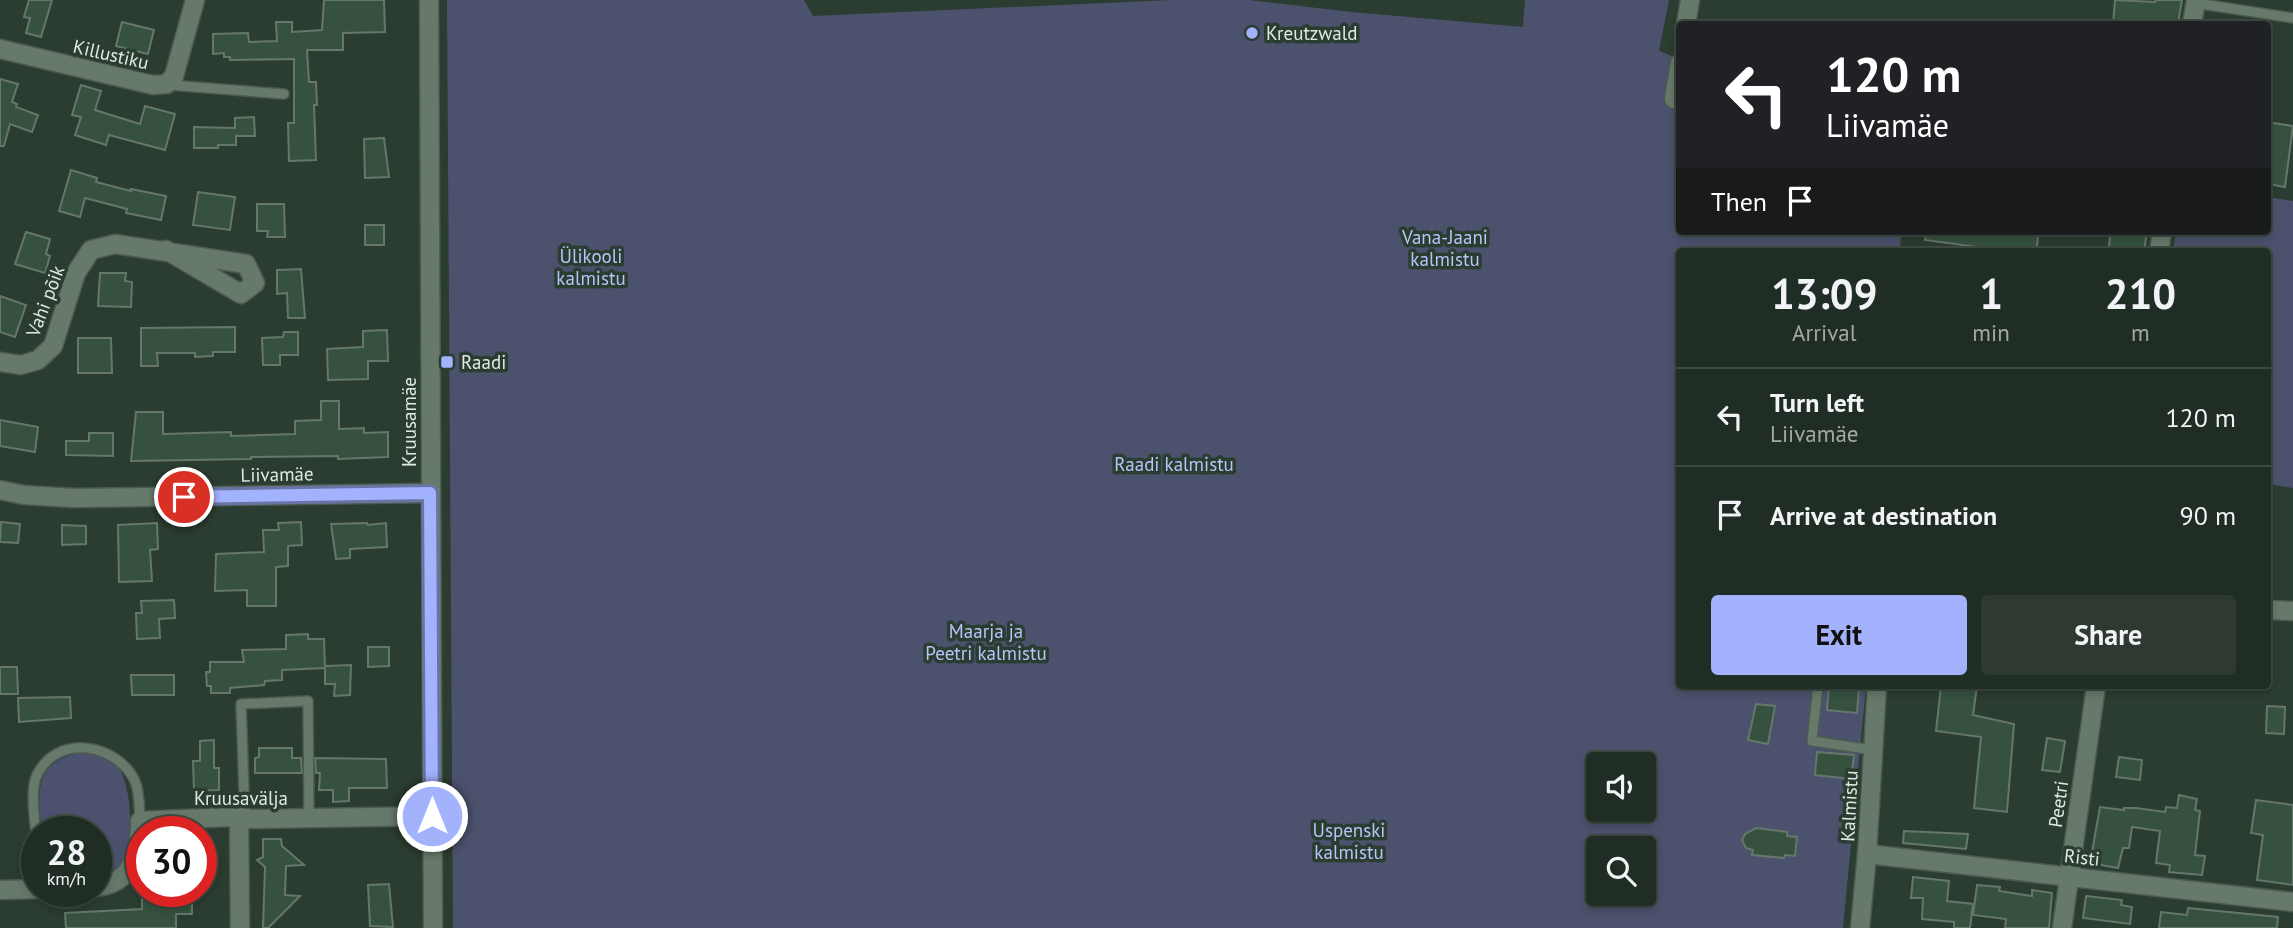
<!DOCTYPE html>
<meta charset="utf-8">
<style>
:root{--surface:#202d24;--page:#2d3931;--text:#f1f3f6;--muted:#a2a8a6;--line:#3d4941;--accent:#a2b2fd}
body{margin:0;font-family:"PT Sans",sans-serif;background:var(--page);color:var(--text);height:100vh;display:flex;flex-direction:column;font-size:26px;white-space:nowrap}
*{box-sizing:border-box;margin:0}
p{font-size:23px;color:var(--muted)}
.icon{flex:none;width:38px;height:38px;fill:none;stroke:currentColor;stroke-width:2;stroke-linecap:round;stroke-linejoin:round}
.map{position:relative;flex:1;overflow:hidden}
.drawer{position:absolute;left:1676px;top:248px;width:595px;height:441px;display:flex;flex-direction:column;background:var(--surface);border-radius:7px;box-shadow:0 4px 10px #0003,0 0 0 2px var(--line)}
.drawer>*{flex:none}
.banner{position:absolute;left:1676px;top:21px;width:595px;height:214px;border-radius:7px;box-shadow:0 4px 10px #0003,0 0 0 2px var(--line);background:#202124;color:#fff;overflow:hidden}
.buttons{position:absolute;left:1586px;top:752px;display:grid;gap:14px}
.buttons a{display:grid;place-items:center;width:70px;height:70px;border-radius:7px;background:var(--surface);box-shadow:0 4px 10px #0003,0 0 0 2px var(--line);font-size:35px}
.speed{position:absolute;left:21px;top:816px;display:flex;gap:14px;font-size:35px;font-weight:700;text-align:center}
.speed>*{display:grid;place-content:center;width:91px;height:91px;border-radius:50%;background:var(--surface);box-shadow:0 4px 10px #0003,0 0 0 2px var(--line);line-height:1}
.speed small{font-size:18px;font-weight:400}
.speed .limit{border:10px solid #d22;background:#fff;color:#111}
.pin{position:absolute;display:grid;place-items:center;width:60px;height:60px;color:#fff;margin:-30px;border:4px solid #fff;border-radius:50%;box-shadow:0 2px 7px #0007}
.me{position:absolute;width:77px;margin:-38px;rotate:0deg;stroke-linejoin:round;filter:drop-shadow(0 0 5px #0008)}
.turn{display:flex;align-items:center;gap:24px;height:147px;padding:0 35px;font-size:32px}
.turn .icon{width:91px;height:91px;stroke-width:2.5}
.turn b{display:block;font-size:49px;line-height:60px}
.then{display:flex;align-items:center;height:66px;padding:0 35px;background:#0003;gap:14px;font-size:26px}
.eta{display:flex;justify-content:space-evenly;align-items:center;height:119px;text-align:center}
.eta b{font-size:42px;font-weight:600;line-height:49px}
.action{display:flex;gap:14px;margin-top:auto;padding:14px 35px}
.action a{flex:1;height:80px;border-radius:7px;background:var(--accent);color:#111;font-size:28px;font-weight:600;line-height:80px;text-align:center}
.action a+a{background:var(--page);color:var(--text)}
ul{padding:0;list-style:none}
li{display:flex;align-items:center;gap:21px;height:98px;padding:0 35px;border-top:2px solid var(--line)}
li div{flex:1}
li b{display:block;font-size:26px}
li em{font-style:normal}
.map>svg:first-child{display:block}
.green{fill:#4c526d;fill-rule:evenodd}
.building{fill:#36523f;stroke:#65776a;stroke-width:2}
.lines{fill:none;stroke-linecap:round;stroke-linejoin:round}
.lane-casing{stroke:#4c5a50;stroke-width:12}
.street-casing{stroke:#4c5a50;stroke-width:21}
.lane{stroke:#67796b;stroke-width:9}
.street{stroke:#67796b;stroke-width:18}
.route-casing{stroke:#6974a4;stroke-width:18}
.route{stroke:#a2b2fd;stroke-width:12}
.poi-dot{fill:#a2b2fd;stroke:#2b3c30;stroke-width:2.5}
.labels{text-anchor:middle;stroke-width:7;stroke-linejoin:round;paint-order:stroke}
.poi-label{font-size:19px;fill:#dfe9e1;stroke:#2b3c30;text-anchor:start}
.street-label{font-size:19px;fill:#dfe9e1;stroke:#2b3c30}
.park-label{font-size:19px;fill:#b8c4fa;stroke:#2b3c30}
</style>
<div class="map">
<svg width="2293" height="928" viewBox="0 0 2293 928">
<rect width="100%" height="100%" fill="#2b3c30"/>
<g class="green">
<path d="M447 0H804L813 16 1170 0H1249L1352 12 1523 27 1525 0H1669L1659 51 1680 59V231H1901L1900 252H1680V686H1866L1843 928H453ZM1598 765H1643V810H1598ZM1598 849H1643V894H1598Z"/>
<path d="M2268 197 2293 201V488L2268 484V252H2173L2176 231H2268Z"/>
<path d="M78 753C94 753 107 754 118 767 133 786 136 856 117 872 112 876 103 877 96 879V831H41C38 792 33 764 78 753Z"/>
</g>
<g class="building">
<path d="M29 0H52L41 37 26 33 30 18 24 17Z"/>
<path d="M324 0H384L385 32 343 33V50H307L309 82H316L317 105H314L316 160 289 161 288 123H294V59L230 60V57H224V53L213 54V34L248 33 249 42 277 41 276 22H292V32L322 30Z"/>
<path d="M2115 0 2155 2 2156 0H2182L2178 24H2113Z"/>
<path d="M122 22 154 30 148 54 116 46Z"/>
<path d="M0 79 18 84 12 102 17 104 16 107 38 115 32 132 10 124 4 146H0Z"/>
<path d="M81 85 101 91 95 110 140 124 145 106 175 114 165 150 109 135 106 145 75 135 81 117 72 115Z"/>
<path d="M254 117 255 136H236V145H218V148H194V127L235 128V118Z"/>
<path d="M2268 122 2293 126 2285 187 2268 184Z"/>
<path d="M384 138 389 177 365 178 364 139Z"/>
<path d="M71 170 97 178 96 182 131 191V189L166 196 161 220 126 213 127 209 85 198 80 217 59 211Z"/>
<path d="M198 192 235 197 230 230 193 225Z"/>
<path d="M257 204H284L285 237H267L268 231H257Z"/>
<rect x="365" y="225" width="19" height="20"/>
<path d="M1926 231H2039L2036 252H2014L1925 240Z"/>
<path d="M2111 231H2147L2144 252H2108Z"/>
<path d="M26 232 50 239 46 254 50 256 45 273 15 264Z"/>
<path d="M301 269 305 318H288L287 293 277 294V270Z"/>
<path d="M100 273H126L125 281 132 282 131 307 98 306Z"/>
<path d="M0 296 26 305 15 337 0 332Z"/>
<path d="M235 327V352H213V356L195 357V353H157L158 366H141V328Z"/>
<path d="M387 330 388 361H368V379L328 380 327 349 363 347V331Z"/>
<path d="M284 332H298V355H280V365H263L262 338 283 337Z"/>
<path d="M78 338H111L112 373H78Z"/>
<path d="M321 401H339V429L364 428V433L388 432V457L338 459V456L251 457V459L131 461 136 412H163V434L231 432V436L295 434V421L321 420Z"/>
<path d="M0 420 38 427 35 452 0 446Z"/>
<path d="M89 433H113V456L66 455V441H89Z"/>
<path d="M1 522 20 524 18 543 0 542Z"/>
<path d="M301 522 302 545 288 546V566L276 567V606H247V590L215 591 216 554 264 552 263 530H279L278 523Z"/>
<path d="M157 523 158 549 150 550 152 581 119 582 118 525Z"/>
<path d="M367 523 368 525 386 523 387 547 350 549V558L336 559 331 524Z"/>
<path d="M62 525 86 526V544L62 545Z"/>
<path d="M174 600 175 618 159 619 160 638 137 639 136 613H142L141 601Z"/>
<path d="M308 634V639H324L325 668 282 670V680L265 681 264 685 230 688V693H211V686H207L206 672H210V662H244L242 650 286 649V635Z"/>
<path d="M368 647H389V666L368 667Z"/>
<path d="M351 665 350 695 334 696 335 684H325V666Z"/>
<path d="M0 667H17L18 694H0Z"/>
<path d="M131 675H174V695H132Z"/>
<path d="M1829 686 1859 688 1857 713 1827 710Z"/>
<path d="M1941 686H1977L1973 715 2014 724 2007 812 1974 808 1981 737 1936 731Z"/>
<path d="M70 697 71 718 19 722 18 698Z"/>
<path d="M1756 704 1775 706 1768 744 1748 740Z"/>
<path d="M2267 706 2285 707 2284 734 2266 733Z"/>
<path d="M2047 738 2065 741 2060 772 2042 770Z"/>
<path d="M214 740V768H219V790L194 791 193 761H200V741Z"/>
<path d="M259 748H292V758H301L302 773H255V758L259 757Z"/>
<path d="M1817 752 1854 755 1851 779 1815 775Z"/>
<path d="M2119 757 2142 760 2140 780 2116 777Z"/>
<path d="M315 758 386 759 387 788H349V801L333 802V790H319L320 773H316Z"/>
<path d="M2179 795 2197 799 2195 810 2200 811 2195 855 2205 856 2202 875 2169 872 2170 865 2156 863 2160 831 2132 827 2129 848H2123L2118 868 2090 863 2100 807 2124 810V808H2136L2165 812 2166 807 2177 808Z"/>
<path d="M2256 800 2293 805V885L2257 880 2263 835 2251 833Z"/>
<path d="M1756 828 1787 832V836L1797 837 1795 856 1785 855 1784 858 1752 855 1753 850 1746 848 1742 840 1745 834Z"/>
<path d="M1904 831 1968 834 1966 849 1903 843Z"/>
<path d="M263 839H281L282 846 304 865 286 866 285 895 300 896 268 928H263L265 867 257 860 263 857Z"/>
<path d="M1913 877 1949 881 1947 901 1973 904 1970 928H1954V922L1922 919 1923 898H1911Z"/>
<path d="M389 884 393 927 370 926 368 885Z"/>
<path d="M1977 885 2000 887 1999 891 2032 896V890L2052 893 2049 928H2005L2006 919 1973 915Z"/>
<path d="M169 891H192V914H176V928H66L65 913 142 909V899L169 896Z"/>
<path d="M2086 896 2122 900 2121 905 2132 907 2130 924 2083 918Z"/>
<path d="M2188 908 2278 917 2277 928H2159L2161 912 2187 915Z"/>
</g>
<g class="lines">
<g class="lane-casing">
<g id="lane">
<path d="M2195 3 2293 18"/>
<path d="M169 85 284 94"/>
<path d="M1818 686 1812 741 1873 750"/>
<path d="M245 819 241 704 308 701 309 818"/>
<path d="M37 845C36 827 29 791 37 775 56 736 109 742 131 774 140 786 139 806 140 821"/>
</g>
</g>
<g class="street-casing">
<g id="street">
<path d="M429 0 433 928"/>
<path d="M1686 24 1690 0"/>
<path d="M2192 24 2196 0"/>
<path d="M0 49 153 85 167 84 174 76 195 0"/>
<path d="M1674 99 1680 63"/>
<path d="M2159 252 2162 231"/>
<path d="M0 362 21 365 38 360 53 346 76 273 91 250 115 244 246 264 255 283 241 294 166 250"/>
<path d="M0 490 24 495 74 498 430 493"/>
<path d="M2268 610 2293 611"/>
<path d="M239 818 240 928"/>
<path d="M1867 854 2293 902"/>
<path d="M96 887C133 883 140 853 140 821L228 817 248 819 432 816"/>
<path d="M0 890 37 889"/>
<path d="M1860 928 1867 854 1877 686"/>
<path d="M2062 928 2096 686"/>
</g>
</g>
<use href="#lane" class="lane"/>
<use href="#street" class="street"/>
</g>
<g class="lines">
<g class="route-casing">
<path id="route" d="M184 497 430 493 432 816"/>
</g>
<use href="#route" class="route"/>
</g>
<g class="poi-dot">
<circle cx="1252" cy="33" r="7"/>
<rect x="440" y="355" width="14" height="14" rx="3.5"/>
</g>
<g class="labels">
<g class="poi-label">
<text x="1266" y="40">Kreutzwald</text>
<text x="461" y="369">Raadi</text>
</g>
<g class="street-label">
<text transform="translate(111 54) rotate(13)" y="7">Killustiku</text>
<text transform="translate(45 301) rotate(-69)" y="7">Vahi põik</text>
<text transform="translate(409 422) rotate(-90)" y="7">Kruusamäe</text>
<text transform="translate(277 474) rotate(-1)" y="7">Liivamäe</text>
<text x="241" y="805">Kruusavälja</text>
<text transform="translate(2058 804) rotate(-82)" y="7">Peetri</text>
<text transform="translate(1849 806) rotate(-87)" y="7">Kalmistu</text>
<text transform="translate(2082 857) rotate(6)" y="7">Risti</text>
</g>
<g class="park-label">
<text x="1445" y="244">Vana-Jaani<tspan x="1445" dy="22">kalmistu</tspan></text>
<text x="591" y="263">Ülikooli<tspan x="591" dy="22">kalmistu</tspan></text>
<text x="1174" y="471">Raadi kalmistu</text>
<text x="986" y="638">Maarja ja<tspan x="986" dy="22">Peetri kalmistu</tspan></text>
<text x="1349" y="837">Uspenski<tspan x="1349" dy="22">kalmistu</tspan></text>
</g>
</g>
</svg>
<div class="buttons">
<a><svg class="icon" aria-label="sound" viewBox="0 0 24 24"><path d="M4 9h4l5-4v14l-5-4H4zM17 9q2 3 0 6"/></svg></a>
<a><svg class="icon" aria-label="search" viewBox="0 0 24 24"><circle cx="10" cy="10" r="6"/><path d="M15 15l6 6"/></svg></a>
</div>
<div class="speed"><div>28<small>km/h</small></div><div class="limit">30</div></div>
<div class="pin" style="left:184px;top:497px;background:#d93025"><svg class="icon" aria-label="arrive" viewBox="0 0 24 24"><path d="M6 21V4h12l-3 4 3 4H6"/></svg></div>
<svg class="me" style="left:432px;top:816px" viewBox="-20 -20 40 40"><circle r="17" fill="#a2b2fd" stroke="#fff" stroke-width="3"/><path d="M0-11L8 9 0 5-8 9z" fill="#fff"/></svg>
<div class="banner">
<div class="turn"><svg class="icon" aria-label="left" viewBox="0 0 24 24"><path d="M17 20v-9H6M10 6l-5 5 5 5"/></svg><div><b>120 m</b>Liivamäe</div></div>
<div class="then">Then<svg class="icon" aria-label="arrive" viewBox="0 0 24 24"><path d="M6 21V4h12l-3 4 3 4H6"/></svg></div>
</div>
<section class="drawer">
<div class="eta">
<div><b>13:09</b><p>Arrival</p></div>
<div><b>1</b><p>min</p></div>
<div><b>210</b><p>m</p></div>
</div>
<ul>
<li><svg class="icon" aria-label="left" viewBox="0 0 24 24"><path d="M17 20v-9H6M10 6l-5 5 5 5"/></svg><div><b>Turn left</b><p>Liivamäe</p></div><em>120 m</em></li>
<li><svg class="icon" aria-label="arrive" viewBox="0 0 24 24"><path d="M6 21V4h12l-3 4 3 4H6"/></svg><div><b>Arrive at destination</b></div><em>90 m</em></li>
</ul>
<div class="action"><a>Exit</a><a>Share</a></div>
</section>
</div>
